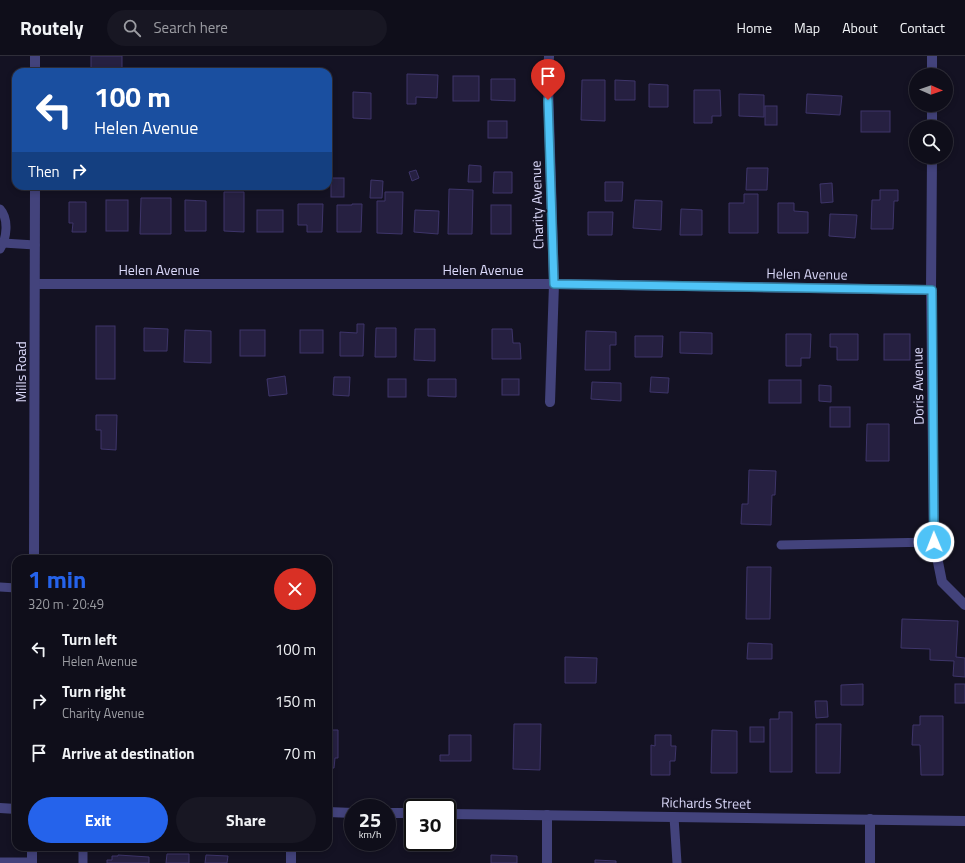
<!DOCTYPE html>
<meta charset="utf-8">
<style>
:root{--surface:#0f0e1a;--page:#181723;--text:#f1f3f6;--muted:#9b9ca2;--line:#2f2e39;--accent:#2563eb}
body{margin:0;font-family:"Titillium Web",sans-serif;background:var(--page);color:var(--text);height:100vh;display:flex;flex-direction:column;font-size:15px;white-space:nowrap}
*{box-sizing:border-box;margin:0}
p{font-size:13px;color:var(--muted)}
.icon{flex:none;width:22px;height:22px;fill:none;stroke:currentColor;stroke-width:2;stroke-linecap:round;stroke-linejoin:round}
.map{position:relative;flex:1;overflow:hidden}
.details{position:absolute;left:12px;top:499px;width:320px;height:296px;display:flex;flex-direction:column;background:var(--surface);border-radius:12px;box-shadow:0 2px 6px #0003,0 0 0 1px var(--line)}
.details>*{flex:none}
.banner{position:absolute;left:12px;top:12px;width:320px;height:122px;border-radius:12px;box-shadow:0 2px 6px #0003,0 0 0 1px var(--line);background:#1a4fa0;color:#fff;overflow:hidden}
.needle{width:26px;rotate:92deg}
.buttons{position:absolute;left:909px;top:12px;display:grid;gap:8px}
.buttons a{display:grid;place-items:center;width:44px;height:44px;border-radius:50%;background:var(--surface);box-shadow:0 2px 6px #0003,0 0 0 1px var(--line);font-size:20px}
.speed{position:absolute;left:344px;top:743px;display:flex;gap:8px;font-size:20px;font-weight:700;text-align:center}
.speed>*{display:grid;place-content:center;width:52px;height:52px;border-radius:50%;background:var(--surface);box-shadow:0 2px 6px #0003,0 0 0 1px var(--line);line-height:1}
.speed small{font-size:10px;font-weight:400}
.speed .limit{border:2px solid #111;border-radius:6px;background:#fff;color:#111}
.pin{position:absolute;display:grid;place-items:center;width:34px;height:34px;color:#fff;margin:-41px -17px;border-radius:50% 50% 50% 0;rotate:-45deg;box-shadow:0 0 4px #0007}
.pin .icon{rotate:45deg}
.me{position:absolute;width:44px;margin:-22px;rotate:359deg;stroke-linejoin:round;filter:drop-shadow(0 0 3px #0008)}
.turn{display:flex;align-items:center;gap:14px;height:84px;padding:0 16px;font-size:18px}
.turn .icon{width:52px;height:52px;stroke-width:2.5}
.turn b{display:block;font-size:28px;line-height:34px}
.then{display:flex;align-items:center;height:38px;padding:0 16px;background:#0003;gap:8px;font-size:15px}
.round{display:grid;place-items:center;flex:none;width:42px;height:42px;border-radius:21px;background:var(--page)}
.summary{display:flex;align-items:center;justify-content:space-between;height:68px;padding:0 16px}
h1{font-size:24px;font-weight:700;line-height:30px;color:var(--accent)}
.primary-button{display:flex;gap:8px;margin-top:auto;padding:8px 16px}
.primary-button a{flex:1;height:46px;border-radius:24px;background:var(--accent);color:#fff;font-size:16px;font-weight:700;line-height:46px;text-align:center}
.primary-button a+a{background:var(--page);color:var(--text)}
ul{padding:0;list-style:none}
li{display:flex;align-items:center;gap:12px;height:52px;padding:0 16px}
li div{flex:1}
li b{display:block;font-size:15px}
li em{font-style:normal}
header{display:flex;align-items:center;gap:24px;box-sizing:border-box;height:56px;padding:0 20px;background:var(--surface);border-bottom:1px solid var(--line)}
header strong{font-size:19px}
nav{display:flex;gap:22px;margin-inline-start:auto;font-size:14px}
.search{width:280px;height:36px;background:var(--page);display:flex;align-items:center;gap:10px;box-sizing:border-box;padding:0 14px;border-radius:22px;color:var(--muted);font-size:15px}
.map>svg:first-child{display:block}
.building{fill:#262041;stroke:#3e356a}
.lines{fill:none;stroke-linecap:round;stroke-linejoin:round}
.service{stroke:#43437c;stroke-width:9}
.minor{stroke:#43437c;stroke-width:10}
.tertiary{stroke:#43437c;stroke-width:10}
.route-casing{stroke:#337fa1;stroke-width:10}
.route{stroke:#4fc3f7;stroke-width:7}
.labels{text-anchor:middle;stroke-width:4;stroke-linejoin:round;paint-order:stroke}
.street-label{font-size:14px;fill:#dbd9fa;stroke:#141223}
</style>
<header>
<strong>Routely</strong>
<div class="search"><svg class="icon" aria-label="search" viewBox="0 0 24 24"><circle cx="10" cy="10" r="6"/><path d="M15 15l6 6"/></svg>Search here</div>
<nav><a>Home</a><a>Map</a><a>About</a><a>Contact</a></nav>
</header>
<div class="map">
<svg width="965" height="807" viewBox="0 0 965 807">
<rect width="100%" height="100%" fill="#141223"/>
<g class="building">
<path d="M91 0H122V16H96V14H91Z"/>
<path d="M407 18 438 19 437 42 416 41V48H407Z"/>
<rect x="453" y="20" width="26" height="25"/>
<path d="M491 23H515V45L491 44Z"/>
<path d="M582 24H605V65L581 64Z"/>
<path d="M615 24 635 25V44H615Z"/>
<path d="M649 28 668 29V51H649Z"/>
<path d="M694 34H720L721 60H712V67H694Z"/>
<path d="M353 36 371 37V63L353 62Z"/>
<path d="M739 38 764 39V61L739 60Z"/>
<path d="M807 38 842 40 840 59 806 57Z"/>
<rect x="765" y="50" width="12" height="19"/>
<rect x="861" y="55" width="29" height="21"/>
<rect x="488" y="65" width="19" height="17"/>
<path d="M469 109 481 110V126H468Z"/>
<path d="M747 112H768L767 134H746Z"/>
<path d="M416 114 419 122 412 125 409 116Z"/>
<path d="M494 116H512V137H493Z"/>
<rect x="331" y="122" width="13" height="19"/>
<path d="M371 124 383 125 382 142H370Z"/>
<path d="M605 126H623L622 145H605Z"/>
<path d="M832 127 833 146 821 147 820 128Z"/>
<path d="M449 133 473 134 472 178H448Z"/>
<path d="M880 134H898V145H894L893 173H871L872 144H880Z"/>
<path d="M224 136H244V176L224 175Z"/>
<path d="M385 136H403L402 178 377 177V145H385Z"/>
<path d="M744 138H758V177H729V147H744Z"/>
<path d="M141 142H171V178H140Z"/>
<rect x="106" y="144" width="22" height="31"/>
<path d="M185 144 206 145V175H185Z"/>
<path d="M635 144 662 145 661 174 633 172Z"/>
<path d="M69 146H86V176H72L73 167H69Z"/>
<path d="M778 147H794V155L808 156V177H778Z"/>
<path d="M298 148H323L322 176H307V169H298Z"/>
<path d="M352 148H362L361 176H337V149H352Z"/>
<rect x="491" y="149" width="20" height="29"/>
<path d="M681 153 702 154V179H680Z"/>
<rect x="257" y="154" width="26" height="22"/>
<path d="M415 154 439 155 438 178 414 176Z"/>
<path d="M588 156H613L612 179H588Z"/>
<path d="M830 158 857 159 855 182 829 180Z"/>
<path d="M357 268H364L363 300H340V276L357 277Z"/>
<rect x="96" y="270" width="19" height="53"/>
<path d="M144 272 168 273 167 295H144Z"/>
<path d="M376 272H396V301H375Z"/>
<path d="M415 273H435V305L414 304Z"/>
<path d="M492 273H512L513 287H520L521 303H492Z"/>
<path d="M185 274 211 275V307L184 306Z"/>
<rect x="240" y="274" width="25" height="26"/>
<rect x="300" y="274" width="23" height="23"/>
<path d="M586 275 616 276V289H610V314H585Z"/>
<path d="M680 276 712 277V298L680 297Z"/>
<path d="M786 278H811L810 302H801V310H786Z"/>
<path d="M830 278H858V304H837V291H830Z"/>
<rect x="884" y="278" width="26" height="26"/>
<path d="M635 280H663L662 301H635Z"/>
<path d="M285 320 287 338 269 340 267 323Z"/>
<path d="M334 321H350L349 340 333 339Z"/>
<path d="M651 321 669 322 668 337 650 336Z"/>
<rect x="388" y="323" width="18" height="18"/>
<path d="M428 323H456V341L428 340Z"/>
<rect x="502" y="323" width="17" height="16"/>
<rect x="769" y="324" width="32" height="23"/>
<path d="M592 326 621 327V345L591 343Z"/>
<path d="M819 329 831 330V346L819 345Z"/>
<rect x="830" y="351" width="20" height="20"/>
<path d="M96 359H117L116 394 101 393V374H96Z"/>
<path d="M867 368H889V405H866Z"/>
<path d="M749 414 776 415 775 439H772L771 469 741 468 742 448H748Z"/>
<path d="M747 511H771L770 563H746Z"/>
<path d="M902 563 958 565 956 601 965 602V621L953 620 954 605 930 604V593L901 592Z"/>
<path d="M748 587 772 588V603H747Z"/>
<path d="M565 601 597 602 596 627H565Z"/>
<path d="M863 628V649H841V629Z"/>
<rect x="955" y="628" width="10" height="19"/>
<path d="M815 645H827L828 661 816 662Z"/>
<path d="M779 656H792V716H770V663H779Z"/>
<path d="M920 660H943V719H921L920 689H912L913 669H920Z"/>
<path d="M514 668H541L540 714 513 713Z"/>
<path d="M816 668H841L840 717H816Z"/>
<rect x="750" y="671" width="14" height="15"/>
<path d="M328 674H338V702H335L334 712H328Z"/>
<path d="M712 674 737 675V717H711Z"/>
<path d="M449 679H471V705H440V699H449Z"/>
<path d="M655 679H671V690H676L675 705H670V719H651V689L655 690Z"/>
<path d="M167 798H189V807H166Z"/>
<path d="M118 799 149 801V807H107V804H112V800H118Z"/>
<path d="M206 799 228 800 227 807H205Z"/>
<path d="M491 799 517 800V807H491Z"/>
<path d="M595 804 616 805V807H595Z"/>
</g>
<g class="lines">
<g class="service">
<path d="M0 153C9 163 7 182 0 193"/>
<path d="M3 187 35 189"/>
<path d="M781 489 934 486"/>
<path d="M0 531 16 532"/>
<path d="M674 761 677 807"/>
<path d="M83 791V807"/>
<path d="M0 806H32"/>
</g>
<g class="minor">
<path d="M549 0 548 29 554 228 550 346"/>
<path d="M932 19V0"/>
<path d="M932 71V49"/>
<path d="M932 101 931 234 934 486 942 526 965 549"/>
<path d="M35 228H554L931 234"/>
<path d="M291 807V791"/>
<path d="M547 807V759"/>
<path d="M870 807V763"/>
</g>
<g class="tertiary">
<path d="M35 0V16"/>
<path d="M34 503 35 130"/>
<path d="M0 752 16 753"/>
<path d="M328 756 353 757"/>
<path d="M387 757H413"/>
<path d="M447 758 965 765"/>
<path d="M32 807V791"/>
</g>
</g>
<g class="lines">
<g class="route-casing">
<path id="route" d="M548 44 554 228 932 234 934 486"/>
</g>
<use href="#route" class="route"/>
</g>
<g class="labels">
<g class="street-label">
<text transform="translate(537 149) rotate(-92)" y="5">Charity Avenue</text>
<text x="159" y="219">Helen Avenue</text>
<text x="483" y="219">Helen Avenue</text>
<text transform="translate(807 218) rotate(1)" y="5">Helen Avenue</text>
<text transform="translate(21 316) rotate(-90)" y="5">Mills Road</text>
<text transform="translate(918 330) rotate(-91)" y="5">Doris Avenue</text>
<text transform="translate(706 747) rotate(1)" y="5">Richards Street</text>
</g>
</g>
</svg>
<div class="buttons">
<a><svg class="needle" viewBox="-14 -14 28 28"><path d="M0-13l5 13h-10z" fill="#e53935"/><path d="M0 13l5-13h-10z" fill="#9b9ca2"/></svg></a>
<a><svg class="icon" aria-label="search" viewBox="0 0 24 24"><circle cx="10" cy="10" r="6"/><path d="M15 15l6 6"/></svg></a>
</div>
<div class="speed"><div>25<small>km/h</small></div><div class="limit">30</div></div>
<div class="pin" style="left:548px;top:44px;background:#d93025"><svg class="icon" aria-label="arrive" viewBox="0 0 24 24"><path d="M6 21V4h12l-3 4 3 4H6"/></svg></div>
<svg class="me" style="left:934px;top:486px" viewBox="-20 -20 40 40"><circle r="17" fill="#4fc3f7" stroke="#fff" stroke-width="3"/><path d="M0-11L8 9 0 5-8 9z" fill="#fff"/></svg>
<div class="banner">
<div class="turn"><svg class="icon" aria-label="left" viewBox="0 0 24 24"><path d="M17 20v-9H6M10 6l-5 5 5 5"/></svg><div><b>100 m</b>Helen Avenue</div></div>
<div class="then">Then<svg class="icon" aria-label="right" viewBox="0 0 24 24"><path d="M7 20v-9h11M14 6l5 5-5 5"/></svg></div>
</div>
<section class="details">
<div class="summary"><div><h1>1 min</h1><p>320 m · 20:49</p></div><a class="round" style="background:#d93025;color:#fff"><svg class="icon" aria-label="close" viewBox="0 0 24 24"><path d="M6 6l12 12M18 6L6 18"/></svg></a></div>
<ul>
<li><svg class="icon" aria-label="left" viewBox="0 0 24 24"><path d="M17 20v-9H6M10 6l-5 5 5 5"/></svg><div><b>Turn left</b><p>Helen Avenue</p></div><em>100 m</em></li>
<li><svg class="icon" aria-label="right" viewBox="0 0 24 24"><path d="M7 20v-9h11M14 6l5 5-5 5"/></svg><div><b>Turn right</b><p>Charity Avenue</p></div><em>150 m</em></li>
<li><svg class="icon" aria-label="arrive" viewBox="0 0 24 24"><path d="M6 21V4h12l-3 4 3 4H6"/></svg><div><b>Arrive at destination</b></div><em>70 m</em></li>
</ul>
<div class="primary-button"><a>Exit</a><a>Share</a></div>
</section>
</div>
